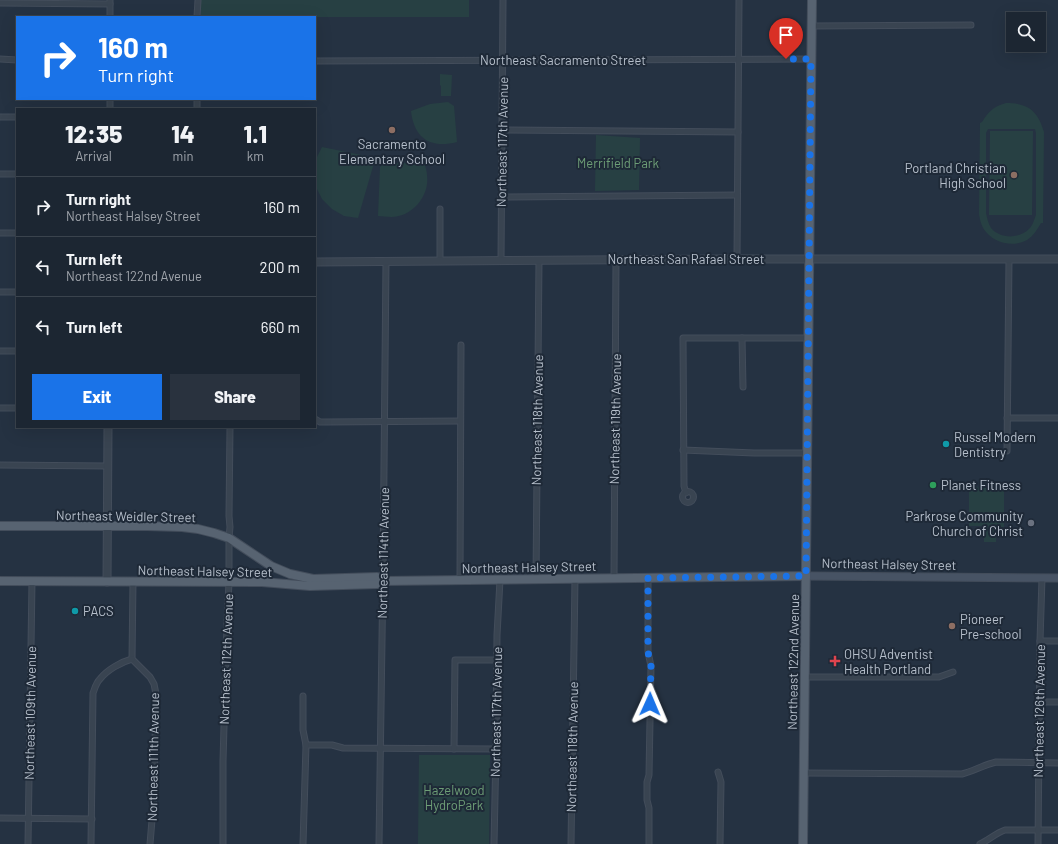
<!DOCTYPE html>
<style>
:root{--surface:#1c2632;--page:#29323e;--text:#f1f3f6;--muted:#a0a5ac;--line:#3a434d;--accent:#1a73e8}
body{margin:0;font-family:Barlow,sans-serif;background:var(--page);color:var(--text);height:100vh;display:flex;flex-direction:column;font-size:15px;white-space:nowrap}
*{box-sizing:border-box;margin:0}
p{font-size:13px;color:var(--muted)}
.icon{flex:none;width:22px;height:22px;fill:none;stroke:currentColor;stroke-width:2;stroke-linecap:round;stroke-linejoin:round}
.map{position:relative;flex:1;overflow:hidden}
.panel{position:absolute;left:16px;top:108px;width:300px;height:320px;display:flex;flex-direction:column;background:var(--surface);border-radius:0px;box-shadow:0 4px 16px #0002,0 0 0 1px var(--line)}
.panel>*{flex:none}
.guide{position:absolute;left:16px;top:16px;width:300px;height:84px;border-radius:0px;box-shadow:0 4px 16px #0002,0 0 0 1px var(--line);background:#1a73e8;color:#fff;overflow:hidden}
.buttons{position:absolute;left:1006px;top:12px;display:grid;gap:8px}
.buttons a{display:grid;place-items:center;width:40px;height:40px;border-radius:0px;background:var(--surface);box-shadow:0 4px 16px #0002,0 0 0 1px var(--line);font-size:20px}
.pin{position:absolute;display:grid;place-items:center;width:34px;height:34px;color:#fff;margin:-41px -17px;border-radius:50% 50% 50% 0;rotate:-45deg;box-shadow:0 0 4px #0007}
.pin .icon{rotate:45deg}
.me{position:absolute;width:44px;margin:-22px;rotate:1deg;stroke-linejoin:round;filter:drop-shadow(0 0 3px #0008)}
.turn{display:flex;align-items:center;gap:14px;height:84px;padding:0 16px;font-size:18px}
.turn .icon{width:52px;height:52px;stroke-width:2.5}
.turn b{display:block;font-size:28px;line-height:34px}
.eta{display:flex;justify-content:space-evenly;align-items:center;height:68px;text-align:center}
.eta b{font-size:24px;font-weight:800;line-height:28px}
.primary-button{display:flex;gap:8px;margin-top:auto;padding:8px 16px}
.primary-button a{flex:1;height:46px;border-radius:0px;background:var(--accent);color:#fff;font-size:16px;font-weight:800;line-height:46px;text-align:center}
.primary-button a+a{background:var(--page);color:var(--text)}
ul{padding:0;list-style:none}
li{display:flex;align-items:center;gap:12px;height:60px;padding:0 16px;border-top:1px solid var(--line)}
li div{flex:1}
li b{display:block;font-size:15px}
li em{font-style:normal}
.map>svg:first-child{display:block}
.green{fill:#274043;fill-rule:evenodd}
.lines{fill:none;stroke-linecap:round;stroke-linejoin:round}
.minor-casing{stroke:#434d5b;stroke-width:7}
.tertiary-casing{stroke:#434d5b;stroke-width:9}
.secondary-casing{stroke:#434d5b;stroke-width:9}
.primary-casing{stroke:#434d5b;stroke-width:10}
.minor{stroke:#394451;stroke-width:5}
.tertiary{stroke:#394451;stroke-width:7}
.secondary{stroke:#475364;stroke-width:7}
.primary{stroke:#576371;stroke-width:8}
.route{stroke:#1a73e8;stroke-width:7;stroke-dasharray:0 12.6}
.education-dot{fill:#8d6e63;stroke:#1e2937;stroke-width:1.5}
.culture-dot{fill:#0f9aa8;stroke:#1e2937;stroke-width:1.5}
.leisure-dot{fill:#2e9e5b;stroke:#1e2937;stroke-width:1.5}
.worship-dot{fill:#6b7280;stroke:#1e2937;stroke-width:1.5}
.health-dot{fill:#e0444e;stroke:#1e2937;stroke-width:1.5}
.labels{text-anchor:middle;stroke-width:4;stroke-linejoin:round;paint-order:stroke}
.street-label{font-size:13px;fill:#b6bfcb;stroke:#1e2937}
.poi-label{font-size:13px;fill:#b6bfcb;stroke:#1e2937;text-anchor:start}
.park-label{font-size:13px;fill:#6d9d76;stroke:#1e2937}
</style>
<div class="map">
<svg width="1058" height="844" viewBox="0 0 1058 844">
<rect width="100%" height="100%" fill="#253242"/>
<g class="green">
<rect x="201" y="0" width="268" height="17"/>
<path d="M440 74 452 75 451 96H441V86L440 85Z"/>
<path d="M448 102 454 106 457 142C430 149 414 138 411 111L430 104Z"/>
<path d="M1006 103C1028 103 1038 111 1044 132L1043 223H1041C1037 230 1033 236 1027 240 1014 247 997 244 987 233 982 228 980 221 979 214L980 123 982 122C989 111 993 107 1006 103ZM988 129H1035L1036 133V215C1034 220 1033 225 1029 229 1019 239 1000 239 991 228 988 223 987 218 986 213V133Z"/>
<path d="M990 131H1033L1032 215H989Z"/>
<path d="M596 135 640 138 639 190 595 191Z"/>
<path d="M322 147 371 157 374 163 358 218 344 216 332 209 322 199 316 187V159Z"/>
<path d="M424 162C425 166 427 171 427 175 430 196 412 217 391 217 387 217 382 216 378 216L380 167 383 164Z"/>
<path d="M969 487 1004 488V527H996V542H984V526H969Z"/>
<path d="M419 755H490L489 844H418Z"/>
</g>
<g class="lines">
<g class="minor-casing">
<g id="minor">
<path d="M0 3 110 4"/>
<path d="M110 17V0"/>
<path d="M197 17 198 0"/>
<path d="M812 26 971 25"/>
<path d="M0 59 17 60"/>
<path d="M315 61 811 59"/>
<path d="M110 109V99"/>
<path d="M197 109V99"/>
<path d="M0 117H17"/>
<path d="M502 130 738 132"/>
<path d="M0 174H17"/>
<path d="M501 197 737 195"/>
<path d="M440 209V261"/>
<path d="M0 233H17"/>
<path d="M737 259 739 0"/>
<path d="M501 260 503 0"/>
<path d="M0 292H17"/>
<path d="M742 338 743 387"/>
<path d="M0 351H17"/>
<path d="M0 408H17"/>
<path d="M1007 418H1058"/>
<path d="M315 419 320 422H326L460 421"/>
<path d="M683 450 754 453H807"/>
<path d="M1007 451 1009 259"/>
<path d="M0 465 108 466"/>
<circle cx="688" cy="497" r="5.5"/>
<path d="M686 493 684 486 683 338H808"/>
<path d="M614 578 616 260"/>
<path d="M648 578V652L651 666 649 775 647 782V800L649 808V844"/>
<path d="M536 579 539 260"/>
<path d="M460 580 461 345"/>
<path d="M133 582 132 659 150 677 154 684 156 694 154 796 150 844"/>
<path d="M1040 641H1058"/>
<path d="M805 677H939L953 672"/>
<path d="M1040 702H1058"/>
<path d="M306 745H332L343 748 496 749"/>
<path d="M454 749 455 660H497"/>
<path d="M718 772 721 782 720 844"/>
<path d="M804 773 962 774C973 771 984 765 996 762L1058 763"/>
<path d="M0 818 92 819"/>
<path d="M28 844 32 581"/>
<path d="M91 844 93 693C95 688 96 683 100 679 107 670 121 662 132 659"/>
<path d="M223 844V761L227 623 229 582V538L230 527 229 516 230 427"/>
<path d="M303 844 306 745 303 730V696"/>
<path d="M379 844 383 571 386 261"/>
<path d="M494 844 496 749 497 635 500 580"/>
<path d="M571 844 575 579"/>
<path d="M980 844C989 840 996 833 1005 830H1058"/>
<path d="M1038 844 1040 641 1042 578"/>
</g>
</g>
<g class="tertiary-casing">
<g id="tertiary">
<path d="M315 262 726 259H1058"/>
<path d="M107 582 108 427"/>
</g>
</g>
<g class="secondary-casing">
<path id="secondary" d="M806 576 1058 578"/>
</g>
<g class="primary-casing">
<g id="primary">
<path d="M0 526H147L182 527 198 529 214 533 229 538 271 566 290 574 313 579 377 577 383 581"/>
<path d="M0 581 262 582 310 586 377 584 383 581 806 576"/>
<path d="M803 844 812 0"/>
</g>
</g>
<use href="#minor" class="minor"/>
<use href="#tertiary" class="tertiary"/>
<use href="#secondary" class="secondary"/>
<use href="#primary" class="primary"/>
</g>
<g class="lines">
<path class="route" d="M650 704 651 666 648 652V578L806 576 811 59H786"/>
</g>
<g class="education-dot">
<circle cx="392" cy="130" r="4"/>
<circle cx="1014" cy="175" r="4"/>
<circle cx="952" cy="626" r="4"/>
</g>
<g class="culture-dot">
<circle cx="946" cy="444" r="4"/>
<circle cx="75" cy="611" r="4"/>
</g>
<circle class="leisure-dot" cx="933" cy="485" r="4"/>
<circle class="worship-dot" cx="1031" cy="523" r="4"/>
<path class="health-dot" d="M833 655h4v4h4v4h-4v4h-4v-4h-4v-4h4z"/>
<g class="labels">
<g class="street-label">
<text x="563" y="65">Northeast Sacramento Street</text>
<text transform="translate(502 142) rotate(-89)" y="5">Northeast 117th Avenue</text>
<text x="686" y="264">Northeast San Rafael Street</text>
<text transform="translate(615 419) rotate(-89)" y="5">Northeast 119th Avenue</text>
<text transform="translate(537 420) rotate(-89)" y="5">Northeast 118th Avenue</text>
<text transform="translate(126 516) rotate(1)" y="5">Northeast Weidler Street</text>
<text transform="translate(383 553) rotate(-89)" y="5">Northeast 114th Avenue</text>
<text transform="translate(889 564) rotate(1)" y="5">Northeast Halsey Street</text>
<text transform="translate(529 567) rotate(-1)" y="5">Northeast Halsey Street</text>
<text transform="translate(205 571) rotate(1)" y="5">Northeast Halsey Street</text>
<text transform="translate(226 659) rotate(-88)" y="5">Northeast 112th Avenue</text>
<text transform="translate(793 662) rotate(-89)" y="5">Northeast 122nd Avenue</text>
<text transform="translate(1039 711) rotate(-89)" y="5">Northeast 126th Avenue</text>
<text transform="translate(496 712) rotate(-89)" y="5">Northeast 117th Avenue</text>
<text transform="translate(30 713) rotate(-89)" y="5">Northeast 109th Avenue</text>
<text transform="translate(572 747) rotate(-89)" y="5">Northeast 118th Avenue</text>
<text transform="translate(153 757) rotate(-89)" y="5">Northeast 111th Avenue</text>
</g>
<g class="poi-label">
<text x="392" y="149" text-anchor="middle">Sacramento<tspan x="392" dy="15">Elementary School</tspan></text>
<text x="1006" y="173" text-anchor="end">Portland Christian<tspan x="1006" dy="15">High School</tspan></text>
<text x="954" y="442">Russel Modern<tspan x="954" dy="15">Dentistry</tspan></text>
<text x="941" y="490">Planet Fitness</text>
<text x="1023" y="521" text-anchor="end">Parkrose Community<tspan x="1023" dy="15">Church of Christ</tspan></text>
<text x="83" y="616">PACS</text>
<text x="960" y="624">Pioneer<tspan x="960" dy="15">Pre-school</tspan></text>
<text x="844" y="659">OHSU Adventist<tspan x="844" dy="15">Health Portland</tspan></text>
</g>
<g class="park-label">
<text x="618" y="168">Merrifield Park</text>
<text x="454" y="795">Hazelwood<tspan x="454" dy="15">HydroPark</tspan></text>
</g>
</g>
</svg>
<div class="buttons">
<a><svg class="icon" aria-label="search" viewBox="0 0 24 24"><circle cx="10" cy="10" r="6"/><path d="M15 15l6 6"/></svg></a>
</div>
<div class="pin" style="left:786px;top:59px;background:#d93025"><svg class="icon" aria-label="arrive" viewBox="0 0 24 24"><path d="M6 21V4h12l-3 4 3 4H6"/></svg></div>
<svg class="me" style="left:650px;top:704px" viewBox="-20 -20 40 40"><path d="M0-17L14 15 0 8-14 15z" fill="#1a73e8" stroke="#fff" stroke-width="4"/></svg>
<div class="guide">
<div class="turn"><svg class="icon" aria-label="right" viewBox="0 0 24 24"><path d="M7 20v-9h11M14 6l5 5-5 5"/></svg><div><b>160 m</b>Turn right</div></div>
</div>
<section class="panel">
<div class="eta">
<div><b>12:35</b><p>Arrival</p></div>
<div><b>14</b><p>min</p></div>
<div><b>1.1</b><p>km</p></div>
</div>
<ul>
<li><svg class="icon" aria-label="right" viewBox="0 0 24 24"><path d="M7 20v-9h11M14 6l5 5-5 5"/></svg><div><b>Turn right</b><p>Northeast Halsey Street</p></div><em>160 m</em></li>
<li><svg class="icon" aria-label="left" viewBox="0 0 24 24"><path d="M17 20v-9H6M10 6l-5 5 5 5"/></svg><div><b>Turn left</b><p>Northeast 122nd Avenue</p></div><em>200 m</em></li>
<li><svg class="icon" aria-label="left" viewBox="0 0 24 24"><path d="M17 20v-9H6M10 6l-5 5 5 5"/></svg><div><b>Turn left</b></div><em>660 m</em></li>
</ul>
<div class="primary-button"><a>Exit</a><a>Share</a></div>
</section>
</div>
